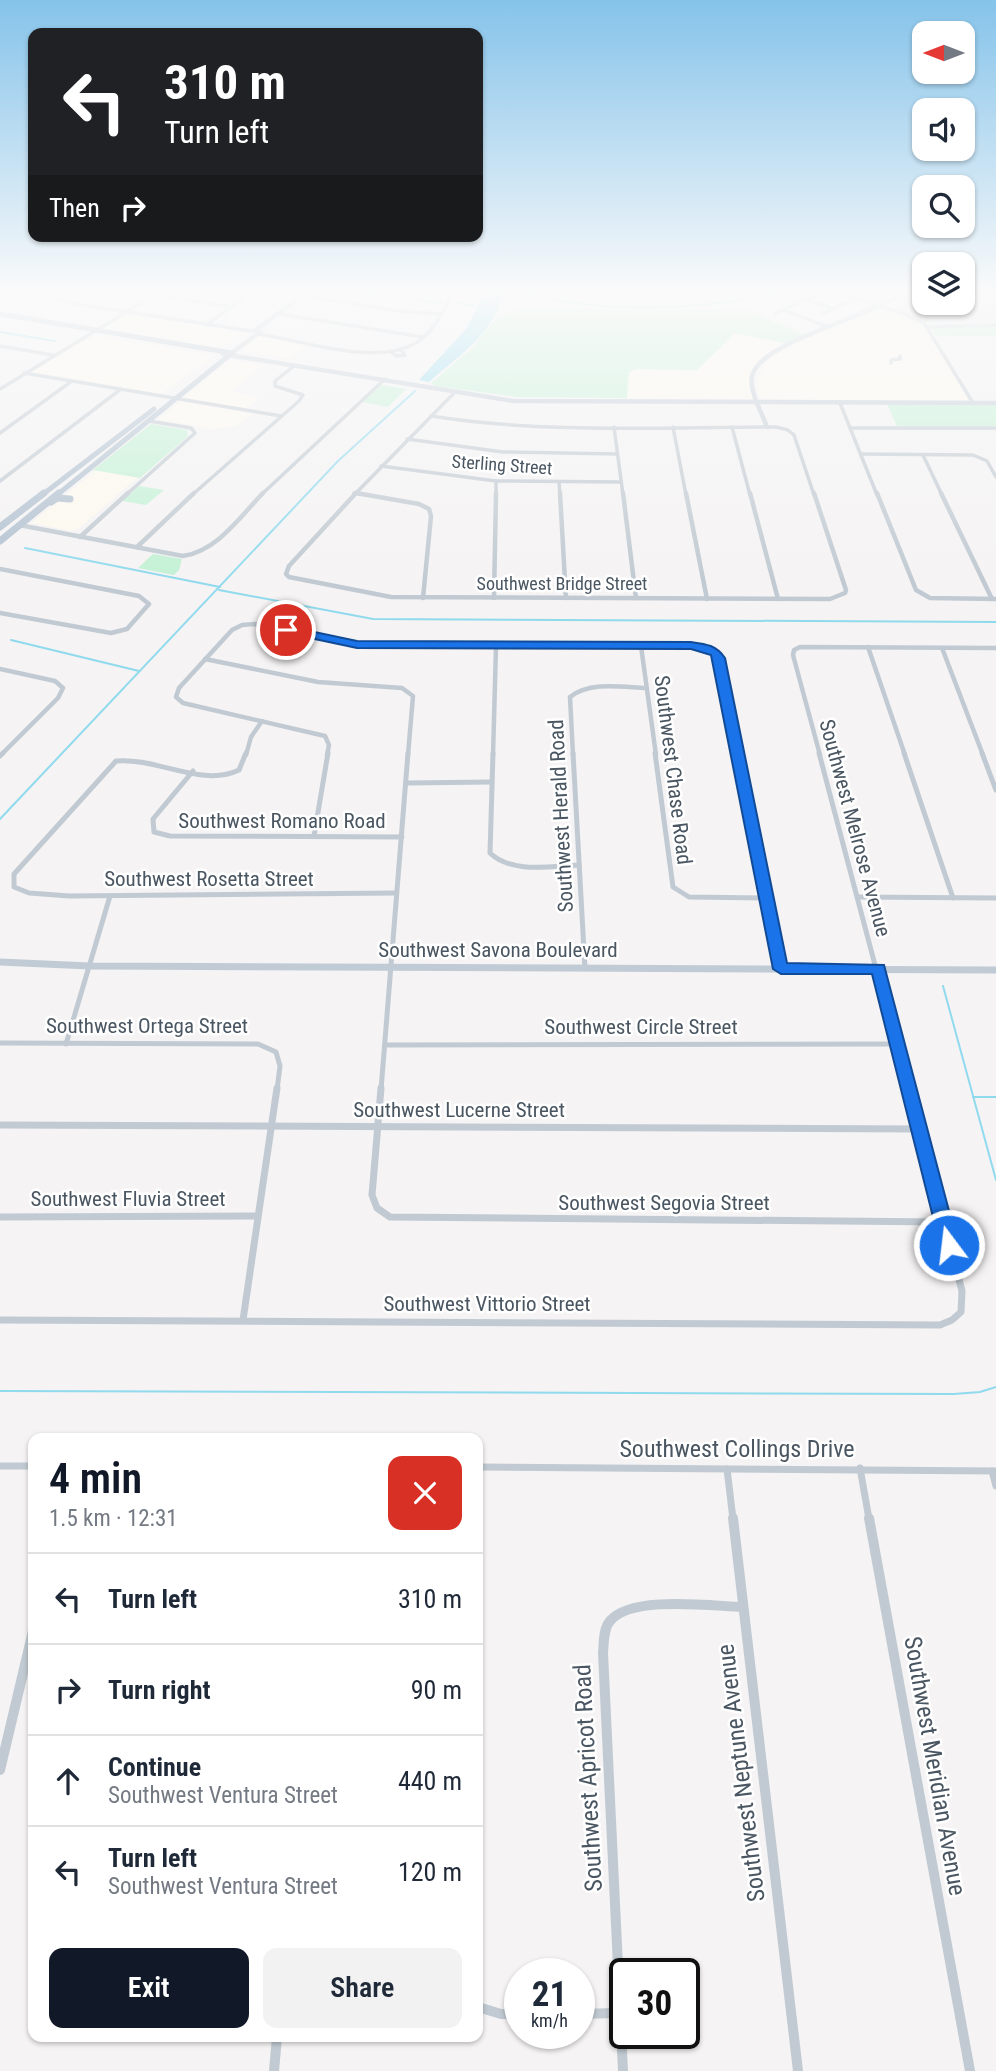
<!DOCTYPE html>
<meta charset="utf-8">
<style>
:root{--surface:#fff;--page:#f2f2f3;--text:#1f2937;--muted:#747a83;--line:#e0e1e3;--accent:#111827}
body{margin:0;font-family:"Roboto Condensed",sans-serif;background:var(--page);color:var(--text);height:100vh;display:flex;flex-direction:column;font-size:26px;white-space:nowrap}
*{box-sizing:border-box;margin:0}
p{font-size:23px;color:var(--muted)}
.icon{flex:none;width:38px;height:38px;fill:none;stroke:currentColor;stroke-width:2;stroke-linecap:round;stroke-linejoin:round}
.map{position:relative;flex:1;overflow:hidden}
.sheet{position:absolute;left:28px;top:1433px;width:455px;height:609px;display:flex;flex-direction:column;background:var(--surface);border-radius:14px;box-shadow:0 2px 5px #0004}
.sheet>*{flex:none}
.top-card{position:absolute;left:28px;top:28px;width:455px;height:214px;border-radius:14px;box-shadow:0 2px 5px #0004;background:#202124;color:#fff;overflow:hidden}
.needle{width:46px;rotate:270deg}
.controls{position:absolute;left:912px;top:21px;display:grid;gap:14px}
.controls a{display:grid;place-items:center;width:63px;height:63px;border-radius:14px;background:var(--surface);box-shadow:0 2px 5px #0004;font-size:35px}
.speed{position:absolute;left:504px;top:1958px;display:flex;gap:14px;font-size:35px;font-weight:700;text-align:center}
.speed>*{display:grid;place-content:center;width:91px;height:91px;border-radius:50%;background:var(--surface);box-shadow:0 2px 5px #0004;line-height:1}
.speed small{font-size:18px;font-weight:400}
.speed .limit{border:4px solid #111;border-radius:10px;background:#fff;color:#111}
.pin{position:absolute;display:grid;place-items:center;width:60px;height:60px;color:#fff;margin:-30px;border:4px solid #fff;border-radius:50%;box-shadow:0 2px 7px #0007}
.me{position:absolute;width:77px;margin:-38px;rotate:345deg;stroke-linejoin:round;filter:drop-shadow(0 0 5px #0008)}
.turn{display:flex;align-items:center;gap:24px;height:147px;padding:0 21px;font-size:32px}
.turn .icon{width:91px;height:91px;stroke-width:2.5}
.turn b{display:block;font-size:49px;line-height:60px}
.then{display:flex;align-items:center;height:66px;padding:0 21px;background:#0003;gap:14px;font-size:26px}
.round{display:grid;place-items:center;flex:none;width:74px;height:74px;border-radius:14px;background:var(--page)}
.summary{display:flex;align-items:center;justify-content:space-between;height:119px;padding:0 21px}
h1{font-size:42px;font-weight:600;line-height:52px;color:var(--accent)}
.button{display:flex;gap:14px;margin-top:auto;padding:14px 21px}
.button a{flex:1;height:80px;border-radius:14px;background:var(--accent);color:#fff;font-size:28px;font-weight:600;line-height:80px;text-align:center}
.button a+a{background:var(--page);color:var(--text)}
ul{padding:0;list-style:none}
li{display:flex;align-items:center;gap:21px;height:91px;padding:0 21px;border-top:2px solid var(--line)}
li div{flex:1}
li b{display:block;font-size:26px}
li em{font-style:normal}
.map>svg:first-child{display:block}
.commercial{fill:#fdf9ef}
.education{fill:#e6e4e5}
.green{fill:#c3f1d5}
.water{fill:#90daee}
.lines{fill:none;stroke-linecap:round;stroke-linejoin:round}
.stream{stroke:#90daee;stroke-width:2}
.street-far4{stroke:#c1cad2;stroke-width:3.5}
.street-far3{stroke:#c1cad2;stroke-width:4.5}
.street-far2{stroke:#c1cad2;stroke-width:5}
.street-far1{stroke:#c1cad2;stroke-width:7}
.street{stroke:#c1cad2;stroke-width:10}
.secondary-far1{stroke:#c1cbd6;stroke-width:4.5}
.secondary{stroke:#c1cbd6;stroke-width:7}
.primary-far1{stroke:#b3c2d1;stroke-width:5}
.primary{stroke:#b3c2d1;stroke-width:7}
.route{fill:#1a73e8;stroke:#114b97;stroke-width:2}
.labels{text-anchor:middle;stroke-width:5;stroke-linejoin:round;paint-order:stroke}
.far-street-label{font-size:18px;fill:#4a5661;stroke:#fff}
.street-label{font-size:21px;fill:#4a5661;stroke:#fff}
.near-street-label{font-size:24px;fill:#4a5661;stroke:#fff}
</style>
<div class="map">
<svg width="996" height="2071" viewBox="0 0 996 2071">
<rect width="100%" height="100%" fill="#f5f3f3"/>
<g class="commercial">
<path d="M883 308 901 314 926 327 969 400 760 399 756 383 769 356 806 337Z"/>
<path d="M127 313 231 330 244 333 221 348 182 342 202 326 180 342 104 329Z"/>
<path d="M735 333 784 343 760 358 752 369 749 380 755 399 627 398 629 372 636 369 697 370Z"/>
<path d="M94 336 200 353 215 355 161 394 30 371Z"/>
<path d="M260 336 307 344 288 359 242 350Z"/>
<path d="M234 360 263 365 231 391 259 398 246 409 183 398 228 361Z"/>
<path d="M181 401 252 414 237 426 212 429 158 419Z"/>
<path d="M96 470 138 477 78 529 72 531 31 523Z"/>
</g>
<path class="education" d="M912 292H924V303H962L963 292H996V323L932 324 893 308Z"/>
<g class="green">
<path d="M521 309 748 310 805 335 784 343 735 333 697 370 636 369 629 372 627 398 517 397 435 386 431 383 472 348 498 316Z"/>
<path d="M996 326V336H937L931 328Z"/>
<path d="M382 385 406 389 388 407 362 402Z"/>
<path d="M886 402H996V426H897Z"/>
<path d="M151 424 187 430 188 436 140 478 93 470Z"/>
<path d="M139 486 164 490 146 505 122 501Z"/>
<path d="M153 554 182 559 179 570 174 575 138 568Z"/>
</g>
<path class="water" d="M485 292H503C495 334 459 355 429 382L419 380 466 329Z"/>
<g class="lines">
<g class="stream">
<path d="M354 292 442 303"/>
<path d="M527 292C591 315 716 309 781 292"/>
<path d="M454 303 474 305"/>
<path d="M0 332 55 341"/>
<path d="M25 548 220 587"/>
<path d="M219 590 373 619 996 622"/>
<path d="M11 640 139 671"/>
<path d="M0 819 338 461 415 391"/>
<path d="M943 986 996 1180"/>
<path d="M973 1097H996"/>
<path d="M0 1391 954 1394 980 1392 996 1387"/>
</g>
<g class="street-far4">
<path d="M53 292 59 299 70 303 251 331"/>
<path d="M137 292 232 307"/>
<path d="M835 292 902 313 924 323 973 403"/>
<path d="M16 293 33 292"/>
<path d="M304 296 397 311 440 314"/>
<path d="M188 300 199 292"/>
<path d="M807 300 832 308"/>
<path d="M783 310 828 327"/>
<path d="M775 313 817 295"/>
<path d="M823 313 871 292"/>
<path d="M280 314 423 337"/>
<path d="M206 325 252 292"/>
<path d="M928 327 996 325"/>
<path d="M258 334C301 340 374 366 414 344 433 334 444 310 453 292"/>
<path d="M0 346 52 355"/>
<path d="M390 351 396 356 405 355 400 349"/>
<path d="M891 363V360L900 359V356"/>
<path d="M24 373 281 416"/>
<path d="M0 389 154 295"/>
<path d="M840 403 877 495"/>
<path d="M431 416C545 434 661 427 776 427L788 430 794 435 814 495"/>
<path d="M614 427 623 495"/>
<path d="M673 427 686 495"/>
<path d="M732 427 750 495"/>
<path d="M850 428H996"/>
<path d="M0 433 72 381"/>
<path d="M407 439 503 452 617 454"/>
<path d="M861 454 973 455 987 461 996 477"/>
<path d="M923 455 942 495"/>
<path d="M381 466 496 481 621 482"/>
<path d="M0 481 121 389"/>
<path d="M559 482 560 495"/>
<path d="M354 493 367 495"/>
<path d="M126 495 195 433 191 428 149 421"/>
<path d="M192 495 299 401 303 395 275 386V381L294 366"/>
<path d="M261 495 385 379"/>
<path d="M354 495 456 391"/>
<path d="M496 495V481"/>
</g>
<g class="street-far3">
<path d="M356 493 289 566 286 574 289 577 391 597 830 599 845 593 846 590 814 493"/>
<path d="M356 493 419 504 429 509 431 516 423 598"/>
<path d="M560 493 566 598"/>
<path d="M623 493 636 598"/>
<path d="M686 493 707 599"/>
<path d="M750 493 778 599"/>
<path d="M877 493 916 590 930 598 996 599"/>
<path d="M941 493 992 599"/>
<path d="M19 525 183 556C217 551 240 517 263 493"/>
<path d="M80 537 128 493"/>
<path d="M137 547 194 493"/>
<path d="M0 569 139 596 149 604 127 629 111 633 0 613"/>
<path d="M494 598 496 493"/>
<path d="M641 646 656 755"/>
<path d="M868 647 905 755"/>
<path d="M942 648 983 755"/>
<path d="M205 659 318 682 402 688 413 696 408 755"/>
<path d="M0 669 55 681 63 688 58 698 1 755"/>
<path d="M246 755 251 737 262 721"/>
<path d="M327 755 329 745 325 736 183 703 176 697 179 688 232 630 242 625 254 624 357 644 709 648 719 658 738 755"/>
<path d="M493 755 496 647"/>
<path d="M573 755 570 697C590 681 622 687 646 688"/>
<path d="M820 755 793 655 794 650 800 647 996 648"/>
</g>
<g class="street-far2">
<path d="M246 753 239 770C202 788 156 757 116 761L14 874V887L29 893 69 896 396 893"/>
<path d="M493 753 490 853C512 874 551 866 579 865"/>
<path d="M573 753 585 969"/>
<path d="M655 753 673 887 689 897 765 898"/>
<path d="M738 753 781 969"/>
<path d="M819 753 908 1090"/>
<path d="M904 753 953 898"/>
<path d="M982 753 996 790"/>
<path d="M0 756 3 753"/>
<path d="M193 771 153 819 154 832 170 836 402 837"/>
<path d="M407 783 491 782"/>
<path d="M314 836 328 753"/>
<path d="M857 897 996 898"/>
<path d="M0 1043 258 1044 276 1052 280 1066 277 1090"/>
<path d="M66 1044 110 896"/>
<path d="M386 1045 896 1044"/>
<path d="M381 1090 408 753"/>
</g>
<g class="street-far1">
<path d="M381 1088 372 1195 377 1208 390 1217 943 1222"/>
<path d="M0 1125 918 1129"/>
<path d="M0 1217 257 1216"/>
<path d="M0 1320 940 1325 952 1320 961 1312 962 1291 908 1088"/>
<path d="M243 1320 277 1088"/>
<path d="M0 1466H33"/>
<path d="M478 1467 996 1471"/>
<path d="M860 1468 869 1519"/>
<path d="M727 1469 733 1519"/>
<path d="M992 1471 996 1486"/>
</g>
<g class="street">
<path d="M733 1518 798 2071"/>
<path d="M869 1518 970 2071"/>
<path d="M0 1770 33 1631"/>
<path d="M478 2007 501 2014H520"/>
<path d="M579 2014 620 2013"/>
<path d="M274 2071 277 2037"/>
<path d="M623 2071 603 1653C604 1643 603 1629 610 1621 631 1595 711 1606 742 1607"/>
</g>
<g class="secondary-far1">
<path d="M254 331 308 292"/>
<path d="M232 353 260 332"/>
<path d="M223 354 513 401 996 403"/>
<path d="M767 427C762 413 749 391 752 376 760 341 872 317 904 292"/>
</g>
<path class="secondary" d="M0 962 89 966 996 970"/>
<g class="primary-far1">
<path d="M0 314 232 353"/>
<path d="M42 495 154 409"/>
<path d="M57 495 232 353"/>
</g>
<g class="primary">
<path d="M51 502 57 498 70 499"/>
<path d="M0 527 44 493"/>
<path d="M0 541 59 493"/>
</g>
</g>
<linearGradient id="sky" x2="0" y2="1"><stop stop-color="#85c3ea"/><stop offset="0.5" stop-color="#fafafa"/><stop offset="1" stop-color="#fafafa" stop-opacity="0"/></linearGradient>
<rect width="996" height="582" fill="url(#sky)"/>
<path class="route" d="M286 626 357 641 691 642C706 644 716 645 725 658L787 963 884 965 958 1245 956 1251 949 1253 943 1251 940 1245 872 974H781L773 969 711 655 691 649 357 648 282 632 281 630Z"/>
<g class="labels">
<g class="far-street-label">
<text transform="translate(502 465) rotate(4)" y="6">Sterling Street</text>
<text x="562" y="590">Southwest Bridge Street</text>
</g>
<g class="street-label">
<text transform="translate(673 770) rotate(83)" y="7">Southwest Chase Road</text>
<text transform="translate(561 816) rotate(-93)" y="7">Southwest Herald Road</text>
<text x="282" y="828">Southwest Romano Road</text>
<text transform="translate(855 828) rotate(75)" y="7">Southwest Melrose Avenue</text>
<text x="209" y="886">Southwest Rosetta Street</text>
<text x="498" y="957">Southwest Savona Boulevard</text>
<text x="147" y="1033">Southwest Ortega Street</text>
<text x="641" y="1034">Southwest Circle Street</text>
<text x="459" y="1117">Southwest Lucerne Street</text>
<text x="128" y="1206">Southwest Fluvia Street</text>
<text x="664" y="1210">Southwest Segovia Street</text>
<text x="487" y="1311">Southwest Vittorio Street</text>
</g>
<g class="near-street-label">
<text x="737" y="1457">Southwest Collings Drive</text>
<text transform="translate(935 1766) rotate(80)" y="8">Southwest Meridian Avenue</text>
<text transform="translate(741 1773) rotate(-97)" y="8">Southwest Neptune Avenue</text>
<text transform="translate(588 1778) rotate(-93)" y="8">Southwest Apricot Road</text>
</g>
</g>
</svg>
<div class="controls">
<a><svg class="needle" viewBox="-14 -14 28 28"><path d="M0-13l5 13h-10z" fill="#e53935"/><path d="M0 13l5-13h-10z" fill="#747a83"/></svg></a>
<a><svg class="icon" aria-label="sound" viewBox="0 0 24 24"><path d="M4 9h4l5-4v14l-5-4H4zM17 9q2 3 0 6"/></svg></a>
<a><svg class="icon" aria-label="search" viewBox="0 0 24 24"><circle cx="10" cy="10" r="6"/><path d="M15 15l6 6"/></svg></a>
<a><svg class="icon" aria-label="layers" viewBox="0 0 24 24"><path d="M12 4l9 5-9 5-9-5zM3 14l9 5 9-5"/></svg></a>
</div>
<div class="speed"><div>21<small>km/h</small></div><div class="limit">30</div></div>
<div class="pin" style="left:286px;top:630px;background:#d93025"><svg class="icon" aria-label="arrive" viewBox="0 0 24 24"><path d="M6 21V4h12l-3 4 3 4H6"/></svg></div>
<svg class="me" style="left:949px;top:1245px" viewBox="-20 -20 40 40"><circle r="17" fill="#1a73e8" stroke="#fff" stroke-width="3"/><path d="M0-11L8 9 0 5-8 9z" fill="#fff"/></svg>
<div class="top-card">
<div class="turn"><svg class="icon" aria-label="left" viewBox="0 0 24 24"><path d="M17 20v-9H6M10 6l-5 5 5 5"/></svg><div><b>310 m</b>Turn left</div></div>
<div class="then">Then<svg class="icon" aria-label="right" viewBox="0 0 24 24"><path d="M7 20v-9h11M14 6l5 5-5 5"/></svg></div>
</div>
<section class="sheet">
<div class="summary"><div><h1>4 min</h1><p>1.5 km · 12:31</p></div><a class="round" style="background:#d93025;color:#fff"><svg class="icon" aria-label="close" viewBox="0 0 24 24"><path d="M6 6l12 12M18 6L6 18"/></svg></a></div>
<ul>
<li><svg class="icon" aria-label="left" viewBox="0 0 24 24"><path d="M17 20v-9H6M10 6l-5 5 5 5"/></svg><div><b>Turn left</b></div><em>310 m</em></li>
<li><svg class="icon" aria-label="right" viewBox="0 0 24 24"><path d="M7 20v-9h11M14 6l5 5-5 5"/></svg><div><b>Turn right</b></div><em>90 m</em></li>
<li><svg class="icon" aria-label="ahead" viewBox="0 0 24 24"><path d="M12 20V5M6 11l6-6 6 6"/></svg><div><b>Continue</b><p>Southwest Ventura Street</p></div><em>440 m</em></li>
<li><svg class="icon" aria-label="left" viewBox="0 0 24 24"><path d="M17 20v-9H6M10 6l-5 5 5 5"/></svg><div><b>Turn left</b><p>Southwest Ventura Street</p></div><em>120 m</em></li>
</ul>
<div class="button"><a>Exit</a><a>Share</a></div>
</section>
</div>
